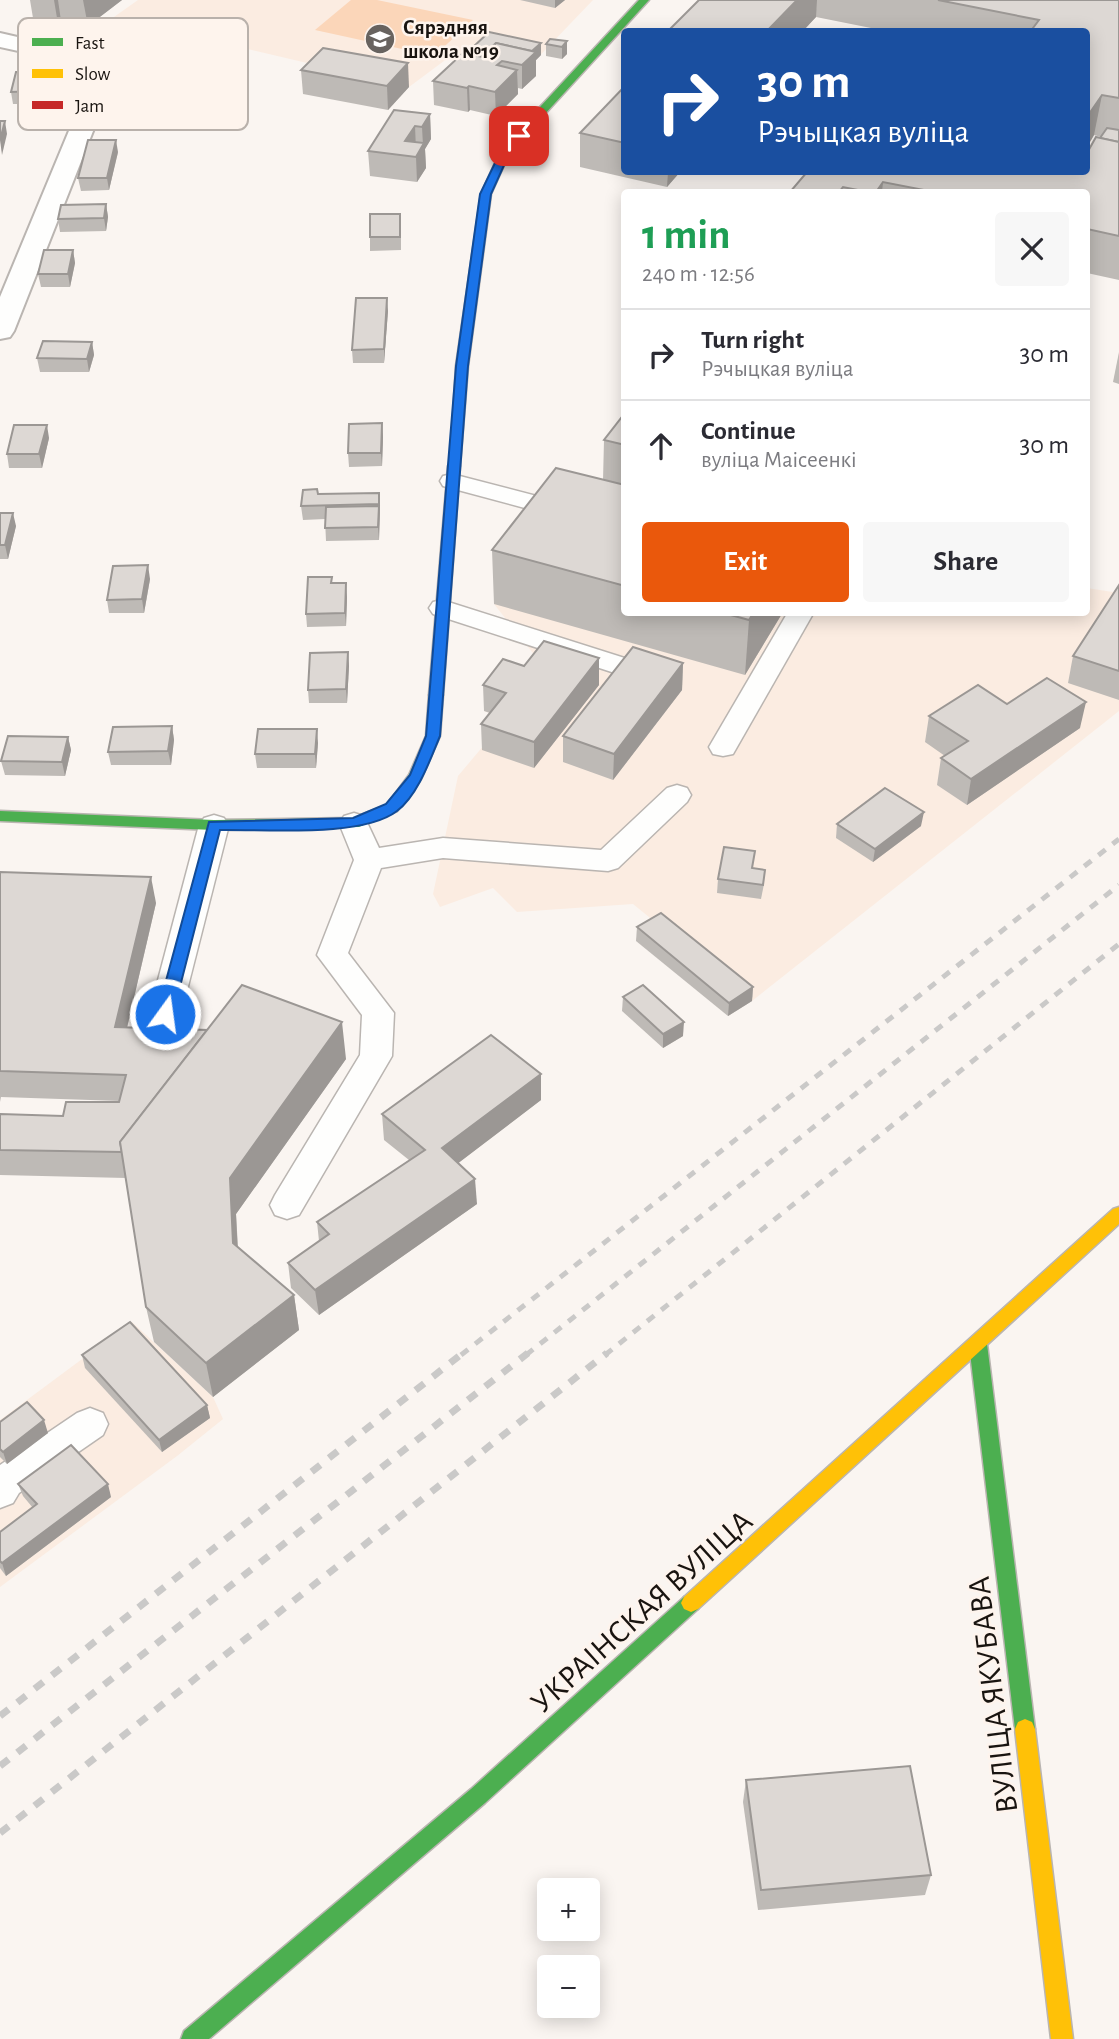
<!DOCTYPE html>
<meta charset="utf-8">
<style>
:root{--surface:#fff;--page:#f7f7f7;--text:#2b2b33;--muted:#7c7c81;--line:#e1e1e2;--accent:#ea580c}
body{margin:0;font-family:"Alegreya Sans",sans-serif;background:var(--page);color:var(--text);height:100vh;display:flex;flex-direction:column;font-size:26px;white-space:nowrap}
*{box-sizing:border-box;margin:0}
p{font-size:23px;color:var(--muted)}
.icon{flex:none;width:38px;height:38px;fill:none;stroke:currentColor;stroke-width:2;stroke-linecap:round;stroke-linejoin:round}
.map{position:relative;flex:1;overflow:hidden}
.details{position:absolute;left:621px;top:189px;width:469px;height:427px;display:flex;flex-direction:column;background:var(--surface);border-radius:7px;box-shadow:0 4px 18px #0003}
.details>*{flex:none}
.hud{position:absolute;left:621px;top:28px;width:469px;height:147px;border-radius:7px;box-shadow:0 4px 18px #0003;background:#1a4fa0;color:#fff;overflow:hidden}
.buttons{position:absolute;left:537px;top:1878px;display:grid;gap:14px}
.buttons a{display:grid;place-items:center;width:63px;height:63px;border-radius:7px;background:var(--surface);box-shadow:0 4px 18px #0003;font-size:35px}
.pin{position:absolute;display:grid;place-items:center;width:60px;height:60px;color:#fff;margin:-30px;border-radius:14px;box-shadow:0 4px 10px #0006}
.me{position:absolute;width:77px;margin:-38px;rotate:14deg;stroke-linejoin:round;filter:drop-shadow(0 0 5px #0008)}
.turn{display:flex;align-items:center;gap:24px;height:147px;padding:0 21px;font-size:32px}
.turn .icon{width:91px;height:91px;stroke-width:2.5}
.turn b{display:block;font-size:49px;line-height:60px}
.round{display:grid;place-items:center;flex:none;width:74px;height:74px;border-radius:7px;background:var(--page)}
.overview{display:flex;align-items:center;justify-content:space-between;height:119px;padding:0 21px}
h1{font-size:42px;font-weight:700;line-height:52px;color:#1e9e55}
.primary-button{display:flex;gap:14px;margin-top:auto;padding:14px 21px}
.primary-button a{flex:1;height:80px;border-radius:7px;background:var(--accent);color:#fff;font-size:28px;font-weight:700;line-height:80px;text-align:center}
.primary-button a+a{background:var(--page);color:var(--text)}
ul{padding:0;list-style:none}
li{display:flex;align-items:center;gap:21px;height:91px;padding:0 21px;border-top:2px solid var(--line)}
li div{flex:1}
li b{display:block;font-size:26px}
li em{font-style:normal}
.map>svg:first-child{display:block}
.built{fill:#fbece1}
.green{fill:#fbd6b9}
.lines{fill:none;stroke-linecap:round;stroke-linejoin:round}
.lane-casing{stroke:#bab5b1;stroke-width:3}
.street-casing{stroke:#bab5b1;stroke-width:4}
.fast-casing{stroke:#bab5b1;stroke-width:3}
.slow-casing{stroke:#bab5b1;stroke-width:3}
.jam-casing{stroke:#bab5b1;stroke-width:3}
.lane{fill:#fefefd;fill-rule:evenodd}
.street{fill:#fefefd;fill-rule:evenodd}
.fast{fill:#4caf50;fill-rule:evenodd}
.slow{fill:#ffc107;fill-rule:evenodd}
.jam{fill:#c62828;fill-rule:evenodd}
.rail-far1{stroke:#cac9c8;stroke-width:5;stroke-dasharray:9 9;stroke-linecap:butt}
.rail{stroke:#cac9c8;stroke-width:7;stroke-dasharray:11 11;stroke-linecap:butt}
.wall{fill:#bebab6}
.shaded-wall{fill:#9b9794}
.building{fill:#ddd8d4;stroke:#9b9794;stroke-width:2}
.route{fill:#1a73e8;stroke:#114b97;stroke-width:2}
.labels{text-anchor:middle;stroke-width:5;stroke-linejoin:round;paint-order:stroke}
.far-poi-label{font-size:21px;font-weight:bold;fill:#191410;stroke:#fef4ed;text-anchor:start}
.near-street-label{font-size:32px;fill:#191410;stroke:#fef4ed}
.key{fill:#fef4ed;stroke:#b9b1ab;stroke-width:2}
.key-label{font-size:19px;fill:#191410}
</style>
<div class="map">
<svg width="1119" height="2039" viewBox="0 0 1119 2039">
<rect width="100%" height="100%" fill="#faf5f1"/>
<g class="built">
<path d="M138 0H593L524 72 452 55 409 87 163 29 130 60 70 48Z"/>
<path d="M557 521 625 612H1087V588L1119 593V711L752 1001 633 904 517 912 493 888 440 907 433 894 458 776 506 719 484 711 544 667 494 604Z"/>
<path d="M132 1322 213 1397 223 1419 177 1456 0 1587V1420Z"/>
</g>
<path class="green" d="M351 0H377L473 20 434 56 315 30Z"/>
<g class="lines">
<g class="lane-casing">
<g id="lane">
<path d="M452 474 625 519V535L443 486 440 481 443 476Z"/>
<path d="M442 600 634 661 638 667 634 673 624 676 433 614 429 608 433 602Z"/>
<path d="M788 612H814L733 754 723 756 713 754 709 747Z"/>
<path d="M677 785 687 788 691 795 687 802 618 868 608 871 443 858 381 868 348 953 394 1013 392 1056 299 1215 287 1219 275 1215 270 1205 275 1195 360 1055 362 1015 317 955 354 860 339 823 344 816 354 813 364 816 379 848 443 838 601 850 667 788Z"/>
<path d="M214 815 224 818 229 825 181 1014 176 1022 165 1026 154 1022 149 1014 199 825 204 818Z"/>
<path d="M90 1408 103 1413 108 1424 103 1435 19 1493 13 1503 0 1508V1465L77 1413Z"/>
</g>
</g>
<g class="street-casing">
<path id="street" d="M0 33 61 47 100 63 107 84 95 126 14 331 10 337 0 339V297L71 126 83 84 81 72 46 57 0 47Z"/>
</g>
<g class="fast-casing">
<g id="fast">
<path d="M639 0H649L523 138 505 163 491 194 468 366 460 466 458 469H450L456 366 481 194 495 163 515 134Z"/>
<path d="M436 691 443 695 440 736 421 779 397 811 359 827 214 830 0 821V811L214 820 353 818 387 805 409 775 426 736 429 695Z"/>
<path d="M978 1337 984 1339 987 1344 1035 1729 1032 1736 1025 1739 1018 1736 1015 1729 969 1344 972 1339Z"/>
<path d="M691 1594 698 1597 701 1603 698 1609 485 1803 209 2039H181L184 2031 471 1789 684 1597Z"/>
</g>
</g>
<g class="slow-casing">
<g id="slow">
<path d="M1119 1207V1224L698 1609 691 1612 684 1609 681 1603 684 1597 1113 1209Z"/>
<path d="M1025 1719 1032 1722 1035 1729 1073 2039H1051L1015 1729 1018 1722Z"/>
</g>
</g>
<g class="jam-casing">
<path id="jam" d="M454 462 460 466 443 695 436 699 429 695 448 466Z"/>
</g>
<use href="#lane" class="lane"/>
<use href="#street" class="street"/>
<use href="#fast" class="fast"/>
<use href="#slow" class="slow"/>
<use href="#jam" class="jam"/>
<g class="rail-far1">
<path d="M461 1355 1119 839"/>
<path d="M526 1355 1119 885"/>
<path d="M605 1355 1119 944"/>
</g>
<g class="rail">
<path d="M0 1716 463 1353"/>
<path d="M0 1766 528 1353"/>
<path d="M0 1833 607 1353"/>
</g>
</g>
<g class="wall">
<path d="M30 0H122L88 26 61 21 58 24 33 18Z"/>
<path d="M520 0H565L555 8Z"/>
<path d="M699 0H1119V280L1087 273V192H790L807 172H1087L1101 137 1094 135 1087 147V32H891L816 17 802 32H667Z"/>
<path d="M567 41V54L562 59 546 56V44Z"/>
<path d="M471 49 541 55 536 60V76L522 89 518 88V94L496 116 470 110 468 112 434 105 433 81 471 55Z"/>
<path d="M179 57 181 69 178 81 137 82 135 69Z"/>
<path d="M301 70 409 87 388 110 303 94Z"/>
<path d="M45 84 40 104H13L11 92Z"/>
<path d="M625 86V172H680L667 187 580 167V133Z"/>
<path d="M136 101 132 121 105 122 103 109Z"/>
<path d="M430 114 431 139 425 149 426 168 417 182 370 176 368 151Z"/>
<path d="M118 152 109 190 81 191 78 178Z"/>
<path d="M106 204 108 217 106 231 60 232 58 219Z"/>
<path d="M401 227V250L370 251V237Z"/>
<path d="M73 250 75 263 70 287H41L38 274Z"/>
<path d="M388 311 384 363H353L352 350Z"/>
<path d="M92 342 94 355 89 372H40L37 358Z"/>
<path d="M1119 352V384L1113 382Z"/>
<path d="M625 413V612H783L745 675 494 604 492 550 603 480 604 440Z"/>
<path d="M382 423 383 437 382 466 349 467 348 453Z"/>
<path d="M49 438 42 468H9L7 454Z"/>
<path d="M379 493 380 506 379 540 326 541 325 519 303 520 301 506Z"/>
<path d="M0 513 16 526 8 559H0Z"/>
<path d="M150 579 144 613H109L107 600Z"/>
<path d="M1119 585V700L1068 683 1073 656Z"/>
<path d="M347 597 346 626 307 627 306 614Z"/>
<path d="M348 652 349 666 347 703H309L308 690Z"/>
<path d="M599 658V685L534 768 482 750 481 724 490 713 484 711 483 685 524 666Z"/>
<path d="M683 663 682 690 613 780 563 762V736Z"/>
<path d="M1007 704 1080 728 967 805 937 785 941 758 945 756 925 742 929 716Z"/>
<path d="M172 726 174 740 171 765H111L108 752Z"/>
<path d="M68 737 71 750 65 776 5 775 1 761Z"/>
<path d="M318 743 316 768H257L255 754Z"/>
<path d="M837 824 921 826 873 862 836 838Z"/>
<path d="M0 872 156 903 127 1028 346 1059 236 1214 238 1247 294 1295 299 1330 213 1397 154 1342 146 1307 126 1178 0 1175V1114L63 1116 119 1102 120 1101 1 1097 0 1102Z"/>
<path d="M718 879 764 884 761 899 717 893Z"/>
<path d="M637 927 753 987 752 1001 728 1016 636 941Z"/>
<path d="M623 997 683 1036 663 1048 622 1011Z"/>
<path d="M541 1074V1100L458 1163 477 1204 319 1315 291 1288 288 1263 319 1241 317 1222 409 1160 384 1140 382 1114Z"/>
<path d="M82 1355 207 1405 210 1418 162 1452 85 1368Z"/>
<path d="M0 1422 48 1433 7 1464 0 1457Z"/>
<path d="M18 1484 111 1497 6 1576 0 1568V1532L33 1508 23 1496Z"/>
<path d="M746 1780 931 1875 925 1895 758 1910 743 1802Z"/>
</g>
<g class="shaded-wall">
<path d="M54 0H58L61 21 58 24Z"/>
<path d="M83 0H122L88 26Z"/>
<path d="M555 0H565L555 8Z"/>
<path d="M797 0H817L816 17 802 32H766Z"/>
<path d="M567 41V54L562 59V47Z"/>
<path d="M541 43V55L536 60V76L522 89V65L523 60Z"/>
<path d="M179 57 181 69 178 81 177 69Z"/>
<path d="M408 63 409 87 388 110 387 86Z"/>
<path d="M517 70 518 94 496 116 495 92Z"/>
<path d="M43 72 45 84 40 104 38 91Z"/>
<path d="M469 86 470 110 468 112 467 88Z"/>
<path d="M134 89 136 101 132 121 130 109Z"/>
<path d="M1102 95 1094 135 1087 147V127L1089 114Z"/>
<path d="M430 114 431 139 425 149 426 168 417 182 416 157 423 145 422 127Z"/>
<path d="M5 121 7 134 2 155 0 140Z"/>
<path d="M415 126 416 150 405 141Z"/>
<path d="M116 140 118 152 109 190 107 178Z"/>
<path d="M668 172H680L667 187Z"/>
<path d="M883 182 882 192H876Z"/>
<path d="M106 204 108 217 106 231 104 218Z"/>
<path d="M73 250 75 263 70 287 68 274Z"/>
<path d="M387 298 388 311 384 363V349Z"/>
<path d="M92 342 94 355 89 372 87 359Z"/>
<path d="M382 423 383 437 382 466 381 453Z"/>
<path d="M47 425 49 438 42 468 39 454Z"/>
<path d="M379 493 380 506 379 540 378 527Z"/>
<path d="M13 513 16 526 8 559 5 545Z"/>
<path d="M148 565 150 579 144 613 142 599Z"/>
<path d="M346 583 347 597 346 626 345 613Z"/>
<path d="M754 612H783L745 675 749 620Z"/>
<path d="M348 652 349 666 347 703 346 689Z"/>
<path d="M599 658V685L534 768V742Z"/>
<path d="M683 663 682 690 613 780 614 754Z"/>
<path d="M1086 702 1080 728 967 805 971 779Z"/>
<path d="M172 726 174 740 171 765 168 751Z"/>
<path d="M317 729 318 743 316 768 315 754Z"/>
<path d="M68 737 71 750 65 776 62 762Z"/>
<path d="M924 812 921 826 873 862 875 849Z"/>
<path d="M151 877 156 903 121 1053 115 1027Z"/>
<path d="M753 987 752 1001 728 1016 729 1003Z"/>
<path d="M342 1022 346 1059 236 1214 239 1278 233 1243 230 1178Z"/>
<path d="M684 1022 683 1036 663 1048V1034Z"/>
<path d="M541 1074V1100L444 1174 442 1148Z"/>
<path d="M475 1179 477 1204 319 1315 315 1290Z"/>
<path d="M294 1295 299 1330 213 1397 206 1363Z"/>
<path d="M207 1405 210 1418 162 1452 159 1440Z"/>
<path d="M44 1420 48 1433 7 1464 3 1452Z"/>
<path d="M108 1484 111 1497 6 1576 2 1563Z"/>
</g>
<g class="building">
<path d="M699 0H797L766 32H667Z"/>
<path d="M938 0H1119V98L1102 95 1089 114 1087 113V32H1030L1039 20Z"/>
<path d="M489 32 541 43 532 51 496 43 486 52 471 49Z"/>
<path d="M550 39 567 41 562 47 546 44Z"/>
<path d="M496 43 536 52 522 65 502 61 497 65 517 70 495 92 469 86 467 88 433 81 463 53 482 57Z"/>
<path d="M323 48 408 63 387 86 301 70Z"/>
<path d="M16 72H43L38 91 11 92Z"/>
<path d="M625 86V143L580 133Z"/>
<path d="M394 110 430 114 422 127 415 126 405 141 424 143 416 157 368 151Z"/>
<path d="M0 121H5L0 140Z"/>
<path d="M1107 128 1119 130V142L1100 138Z"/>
<path d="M1096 137 1119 142V236L1087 229V192H934L883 182 876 192H868L843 187 839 192H790L807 172H1087V153Z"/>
<path d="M88 140H116L107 178H78Z"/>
<path d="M106 204 104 218 58 219 61 205Z"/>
<rect x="370" y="214" width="30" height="23"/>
<path d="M44 250H73L68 274H38Z"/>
<path d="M356 298H387L384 349 352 350Z"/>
<path d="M43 341 92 342 87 359 37 358Z"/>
<path d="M625 413V445L604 440Z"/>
<path d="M382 423 381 453H348L349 424Z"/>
<path d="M14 425H47L39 454H7Z"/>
<path d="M556 468 625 485V586L492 550Z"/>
<path d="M317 489 318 494 379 493V504L301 506 303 490Z"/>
<path d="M379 506 378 527 325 528 326 507Z"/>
<path d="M0 513H13L5 545H0Z"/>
<path d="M148 565 142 599 107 600 113 566Z"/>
<path d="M308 577H332L331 583H346L345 613 306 614Z"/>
<path d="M1119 585V671L1073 656Z"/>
<path d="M720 612H754L749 620Z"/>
<path d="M544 641 599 658 534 742 481 724 506 693 483 685 503 659 524 666Z"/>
<path d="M633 647 683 663 614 754 563 736Z"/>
<path d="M348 652 346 689 308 690 310 653Z"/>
<path d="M1047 678 1086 702 971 779 941 758 968 741 929 716 978 685 1007 704Z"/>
<path d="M172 726 168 751 108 752 113 727Z"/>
<path d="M258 729H317L315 754H255Z"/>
<path d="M8 736 68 737 62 762 1 761Z"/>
<path d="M885 788 924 812 875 849 837 824Z"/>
<path d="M724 847 755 851 752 868 765 870 763 885 718 879Z"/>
<path d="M0 872 151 877 115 1027 207 1030 120 1142 122 1152 0 1150V1114L63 1116 66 1102H119L126 1075 0 1071Z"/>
<path d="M661 913 753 987 729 1003 637 927Z"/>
<path d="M242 985 342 1022 230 1178 233 1243 294 1295 206 1363 146 1307 120 1142Z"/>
<path d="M643 985 684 1022 663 1034 623 997Z"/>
<path d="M491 1035 541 1074 442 1148 475 1179 315 1290 288 1263 329 1234 317 1222 425 1150 382 1114Z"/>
<path d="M130 1322 207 1405 159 1440 82 1355Z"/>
<path d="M27 1402 44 1420 3 1452 0 1449V1422Z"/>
<path d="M71 1445 108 1484 2 1563 0 1561V1532L37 1504 18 1484Z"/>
<path d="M910 1766 931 1875 761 1890 746 1780Z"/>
</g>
<path class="route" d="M515 134 524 136 505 163 491 194 468 366 440 736C430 760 418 795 397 811 362 838 265 829 220 830L173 1014 165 1020 159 1018 157 1014 209 822 353 818 386 804 410 775 426 736 456 366 480 194 495 163Z"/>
<defs>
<g id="school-disc" transform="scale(1.575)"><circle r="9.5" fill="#68635f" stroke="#fef4ed"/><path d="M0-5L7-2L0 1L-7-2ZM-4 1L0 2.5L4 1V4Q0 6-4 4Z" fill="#fff"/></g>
</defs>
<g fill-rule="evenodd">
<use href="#school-disc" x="380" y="39"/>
</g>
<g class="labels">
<g class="far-poi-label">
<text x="403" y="34">Сярэдняя<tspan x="403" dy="24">школа №19</tspan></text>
</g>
<g class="near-street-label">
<text transform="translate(641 1611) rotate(-42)" y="11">УКРАІНСКАЯ ВУЛІЦА</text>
<text transform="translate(992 1695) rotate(-97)" y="11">ВУЛІЦА ЯКУБАВА</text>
</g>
</g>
<rect x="18" y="18" width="230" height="112" rx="10" class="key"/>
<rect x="32" y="38" width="31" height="8" fill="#4caf50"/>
<rect x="32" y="69" width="31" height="9" fill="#ffc107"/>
<rect x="32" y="101" width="31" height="8" fill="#c62828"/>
<g class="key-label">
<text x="75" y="49">Fast</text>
<text x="75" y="80">Slow</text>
<text x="75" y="112">Jam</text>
</g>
</svg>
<div class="buttons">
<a>+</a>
<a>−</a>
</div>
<div class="pin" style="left:519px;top:136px;background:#d93025"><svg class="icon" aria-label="arrive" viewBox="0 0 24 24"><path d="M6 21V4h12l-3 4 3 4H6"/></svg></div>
<svg class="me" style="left:165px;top:1014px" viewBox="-20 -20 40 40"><circle r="17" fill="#1a73e8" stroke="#fff" stroke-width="3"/><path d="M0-11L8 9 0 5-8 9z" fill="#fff"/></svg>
<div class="hud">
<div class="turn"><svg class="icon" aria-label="right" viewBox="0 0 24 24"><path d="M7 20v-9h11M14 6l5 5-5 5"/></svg><div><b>30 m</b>Рэчыцкая вуліца</div></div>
</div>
<section class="details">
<div class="overview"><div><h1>1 min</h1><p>240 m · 12:56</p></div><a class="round"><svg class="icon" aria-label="close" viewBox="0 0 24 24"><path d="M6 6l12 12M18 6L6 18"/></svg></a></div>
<ul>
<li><svg class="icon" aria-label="right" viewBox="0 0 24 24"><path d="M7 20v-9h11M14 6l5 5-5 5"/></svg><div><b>Turn right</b><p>Рэчыцкая вуліца</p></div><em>30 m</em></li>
<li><svg class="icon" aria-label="ahead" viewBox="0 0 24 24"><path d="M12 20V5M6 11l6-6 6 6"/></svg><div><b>Continue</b><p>вуліца Маісеенкі</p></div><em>30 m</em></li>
</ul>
<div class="primary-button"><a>Exit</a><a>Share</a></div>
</section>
</div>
